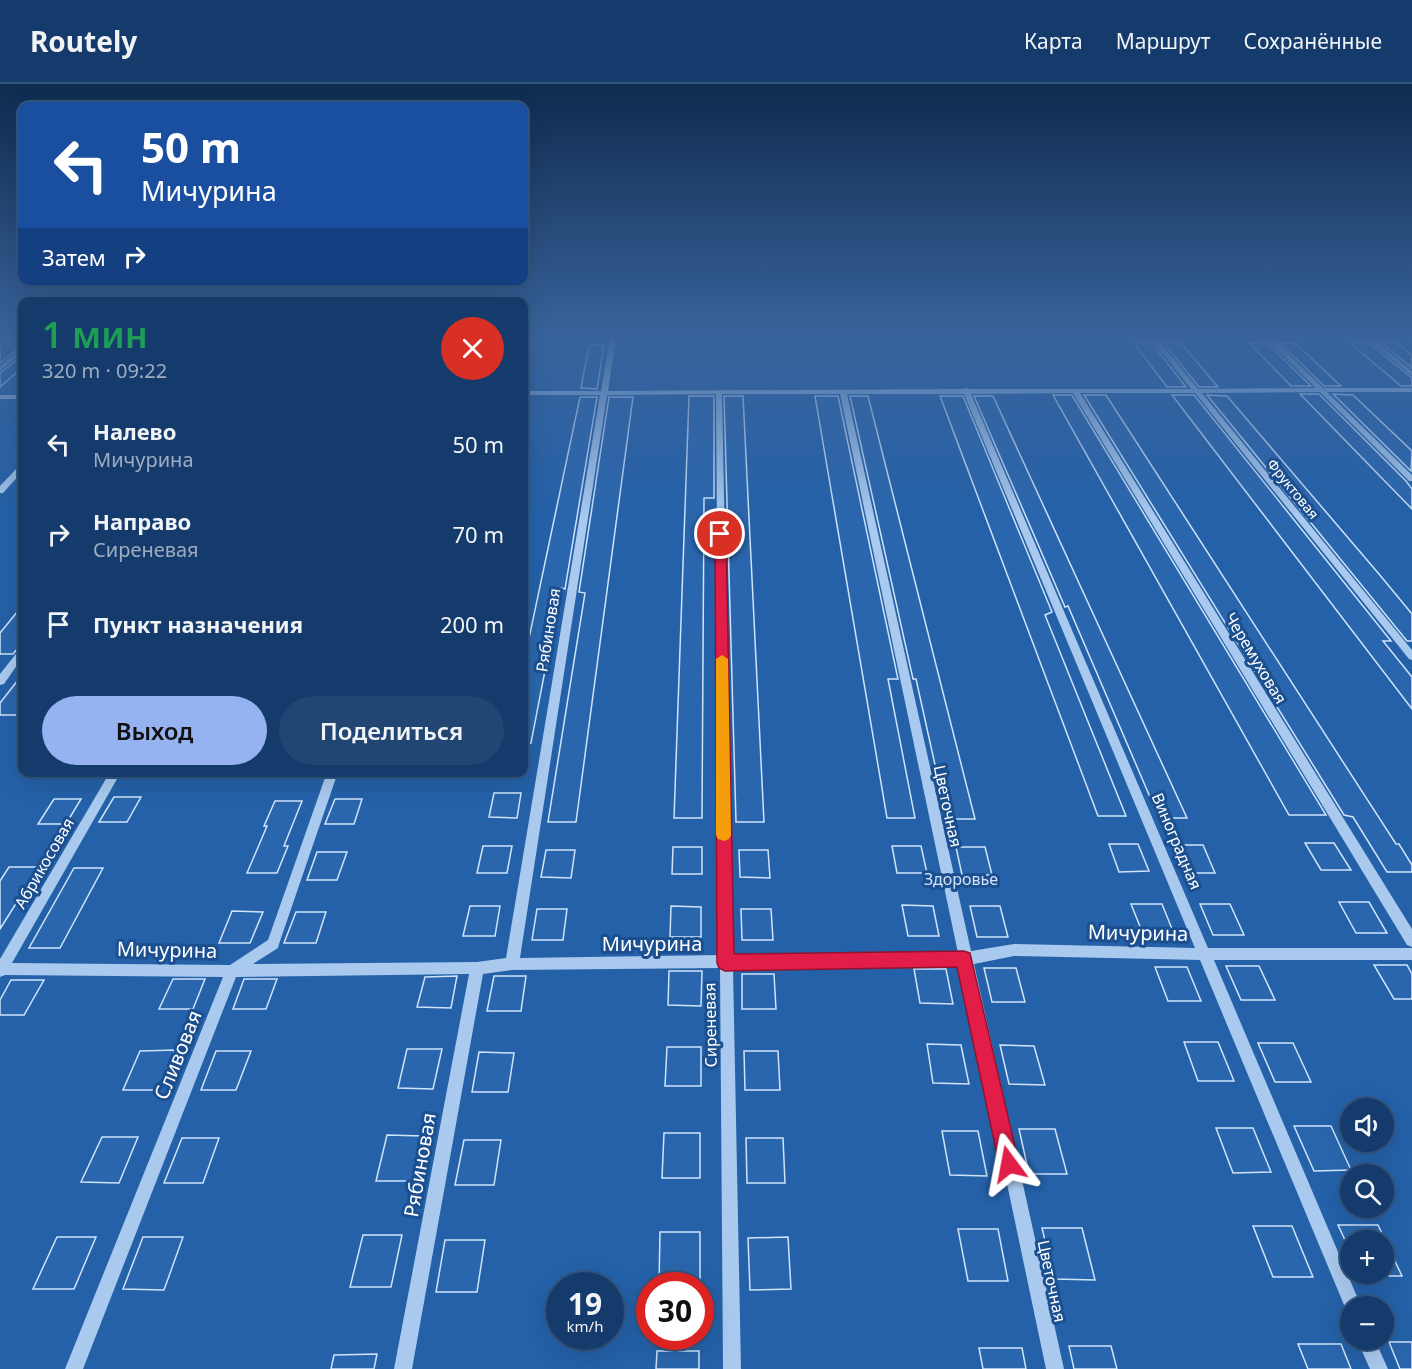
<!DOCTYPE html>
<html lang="ru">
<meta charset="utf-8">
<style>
:root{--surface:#143b6b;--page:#214673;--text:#f1f3f6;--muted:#9dadc1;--line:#33557e;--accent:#95b2f1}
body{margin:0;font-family:"Noto Sans",sans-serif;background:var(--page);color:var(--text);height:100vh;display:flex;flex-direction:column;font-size:22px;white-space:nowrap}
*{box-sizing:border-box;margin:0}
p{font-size:20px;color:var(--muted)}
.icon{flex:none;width:33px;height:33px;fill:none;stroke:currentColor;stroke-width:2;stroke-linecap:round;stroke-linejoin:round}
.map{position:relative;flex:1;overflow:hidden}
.drawer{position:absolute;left:18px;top:213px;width:510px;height:480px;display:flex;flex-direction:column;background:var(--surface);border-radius:12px;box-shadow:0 6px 24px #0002,0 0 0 2px var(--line)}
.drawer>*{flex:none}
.top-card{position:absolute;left:18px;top:18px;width:510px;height:183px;border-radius:12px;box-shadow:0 6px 24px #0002,0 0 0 2px var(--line);background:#1a4fa0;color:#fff;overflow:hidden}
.controls{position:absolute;left:1340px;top:1014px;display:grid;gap:12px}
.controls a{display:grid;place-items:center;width:54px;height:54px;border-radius:50%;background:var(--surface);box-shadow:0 6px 24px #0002,0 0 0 2px var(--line);font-size:30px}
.speed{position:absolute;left:546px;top:1188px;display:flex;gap:12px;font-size:30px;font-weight:700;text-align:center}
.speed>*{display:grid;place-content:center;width:78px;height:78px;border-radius:50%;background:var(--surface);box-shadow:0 6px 24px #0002,0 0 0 2px var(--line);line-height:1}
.speed small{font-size:15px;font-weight:400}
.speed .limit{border:9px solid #d22;background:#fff;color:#111}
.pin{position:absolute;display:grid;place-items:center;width:51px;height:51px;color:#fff;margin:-26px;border:3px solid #fff;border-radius:50%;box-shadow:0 2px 6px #0007}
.me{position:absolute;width:66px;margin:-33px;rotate:347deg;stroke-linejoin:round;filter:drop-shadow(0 0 4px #0008)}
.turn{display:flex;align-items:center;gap:21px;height:126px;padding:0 24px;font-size:27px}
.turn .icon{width:78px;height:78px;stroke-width:2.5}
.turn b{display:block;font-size:42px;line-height:51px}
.then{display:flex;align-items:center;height:57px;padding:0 24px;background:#0003;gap:12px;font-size:22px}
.round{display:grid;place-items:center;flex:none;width:63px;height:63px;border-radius:32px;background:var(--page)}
.overview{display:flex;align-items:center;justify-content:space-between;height:102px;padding:0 24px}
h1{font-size:36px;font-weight:600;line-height:45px;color:#1e9e55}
.primary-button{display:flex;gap:12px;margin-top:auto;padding:12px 24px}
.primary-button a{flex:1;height:69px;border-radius:36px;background:var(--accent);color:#111;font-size:24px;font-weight:600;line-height:69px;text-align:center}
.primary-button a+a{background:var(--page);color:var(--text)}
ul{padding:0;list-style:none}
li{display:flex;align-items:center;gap:18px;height:90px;padding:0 24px}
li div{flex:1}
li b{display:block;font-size:22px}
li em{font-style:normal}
header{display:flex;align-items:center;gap:36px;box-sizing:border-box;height:84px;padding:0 30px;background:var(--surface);border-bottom:2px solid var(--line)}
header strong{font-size:28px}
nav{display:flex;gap:33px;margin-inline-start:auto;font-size:21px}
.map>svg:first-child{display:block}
.green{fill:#2461a8;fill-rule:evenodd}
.building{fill:#2a66ad;stroke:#cfe3fa;stroke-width:1.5}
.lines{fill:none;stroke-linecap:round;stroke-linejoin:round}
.minor{fill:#a9c9ee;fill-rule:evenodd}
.route{fill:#e11d48;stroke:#92132f;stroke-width:1.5}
.slow{fill:#f59e0b}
.labels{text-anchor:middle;stroke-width:6;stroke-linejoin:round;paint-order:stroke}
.far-street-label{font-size:14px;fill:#fff;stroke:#1b4f8f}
.street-label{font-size:16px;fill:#fff;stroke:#1b4f8f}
.park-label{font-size:16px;fill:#cfe3fa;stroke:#1b4f8f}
.near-street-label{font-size:20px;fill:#fff;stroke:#1b4f8f}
</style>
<header>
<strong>Routely</strong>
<nav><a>Карта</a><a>Маршрут</a><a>Сохранённые</a></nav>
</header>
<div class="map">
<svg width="1412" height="1285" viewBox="0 0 1412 1285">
<rect width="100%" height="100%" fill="#1b4f8f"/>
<path class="green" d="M0 253H22V688H524V253H1412V1285H0ZM1350 1024H1383V1058H1350ZM1350 1090H1383V1124H1350ZM1350 1156H1383V1190H1350ZM560 1202H610V1252H560ZM650 1202H700V1252H650ZM1350 1222H1383V1256H1350Z"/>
<g class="building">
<path d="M11 253H22V262L0 279V262Z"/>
<path d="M1133 258H1151L1186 303H1167Z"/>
<path d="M1163 258H1180L1218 303H1199Z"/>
<path d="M1249 259H1267L1311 302H1291Z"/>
<path d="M1280 259H1295L1341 302H1324Z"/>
<path d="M1350 259H1368L1412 294V302H1401Z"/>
<path d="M1382 259H1397L1412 271V284Z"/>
<path d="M589 261H604L597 305 581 304Z"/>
<path d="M22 272V284L0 303V289Z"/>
<path d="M1300 310H1319L1406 397 1412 405V425Z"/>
<path d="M1333 310 1353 311 1412 367 1411 387Z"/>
<path d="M1053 311H1072L1326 731H1289Z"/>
<path d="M1084 311H1106L1396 760H1399L1412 781V788H1387L1353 733 1344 731Z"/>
<path d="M1172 311H1194L1391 557H1383L1412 593V625Z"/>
<path d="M1207 311 1227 312 1379 490 1412 530V557H1407Z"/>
<path d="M689 312H714V414H704L702 734H674Z"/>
<path d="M724 312H743L764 738H736Z"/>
<path d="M815 312H838L898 595H888L915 734H887Z"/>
<path d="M850 312H868L975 735H947L916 595H913Z"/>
<path d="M940 312H963L1052 528 1045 531 1126 732H1098Z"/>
<path d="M974 312H993L1187 734H1159L1068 522 1065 523Z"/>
<path d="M580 313H597L565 505 561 504 531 659H524V578Z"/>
<path d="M609 313H633L583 686 576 738H548L585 509 579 508Z"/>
<path d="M22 522V563L17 565 13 570H0V549Z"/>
<path d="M22 591V623L16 631H0V619Z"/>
<path d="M494 709H521L517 734 489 733Z"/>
<path d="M114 713H141L127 738H99Z"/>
<path d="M54 715H81L66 740H38Z"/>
<path d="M335 715H362L354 740H325Z"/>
<path d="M275 717H302L284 762H288L277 789H247L267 742H264Z"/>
<path d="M1305 759H1334L1351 786H1321Z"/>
<path d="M1109 760H1138L1149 787 1119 788Z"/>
<path d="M1174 761H1203L1215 789H1186Z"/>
<path d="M483 762H512L507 789H477Z"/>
<path d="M892 762H921L927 789H897Z"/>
<path d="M673 763H702V790H672Z"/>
<path d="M956 763H985L992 791H962Z"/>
<path d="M546 766H575L571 794 541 793Z"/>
<path d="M739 766H768L770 794 740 793Z"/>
<path d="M317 768H347L337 796H307Z"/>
<path d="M9 783H39L0 845V797Z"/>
<path d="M74 784H103L60 864H29Z"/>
<path d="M1339 818H1369L1387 849H1356Z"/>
<path d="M1131 820H1162L1174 850H1143Z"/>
<path d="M1200 820H1230L1244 851H1213Z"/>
<path d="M902 821 933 822 939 852H908Z"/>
<path d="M470 822H500L495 852H463Z"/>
<path d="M671 822 701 823V853H670Z"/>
<path d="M970 822H1000L1008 853H977Z"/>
<path d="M537 825H567L563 856H532Z"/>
<path d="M741 825H771L773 856H742Z"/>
<path d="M232 827 263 828 250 859H219Z"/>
<path d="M296 828H326L316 859H284Z"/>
<path d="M1374 881H1407L1412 890V915H1394Z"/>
<path d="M1226 882H1259L1275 916H1241Z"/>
<path d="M1155 883H1187L1201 917H1168Z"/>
<path d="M984 884H1016L1025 918H992Z"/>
<path d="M914 885H946L953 920 920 919Z"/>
<path d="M669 887H702L701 922 668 921Z"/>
<path d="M742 890H774L776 925H742Z"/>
<path d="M457 892 451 924 417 923 425 893Z"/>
<path d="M494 892H526L521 927H487Z"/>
<path d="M173 895H205L193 925H159Z"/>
<path d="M244 895H277L266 925H233Z"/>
<path d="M11 896H44L24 931H0V916Z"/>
<path d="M1184 958H1218L1234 997H1198Z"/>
<path d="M1258 959H1293L1311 998H1275Z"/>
<path d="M927 960 961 961 969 1000 933 999Z"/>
<path d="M1000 961 1034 962 1045 1001 1009 1000Z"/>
<path d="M667 963H701V1002H665Z"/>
<path d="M407 965H442L433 1005 398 1004Z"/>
<path d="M175 966 158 1006H123L140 967Z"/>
<path d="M216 967H251L236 1006H201Z"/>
<path d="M744 967H778L780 1006H745Z"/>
<path d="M479 968 514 969 508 1008H472Z"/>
<path d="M1294 1042H1331L1351 1086 1314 1087Z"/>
<path d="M1216 1044H1253L1271 1088 1233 1089Z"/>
<path d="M1019 1045H1055L1067 1090H1029Z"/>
<path d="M942 1047H978L987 1092 950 1091Z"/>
<path d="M664 1049H700V1094H662Z"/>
<path d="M387 1051 423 1052 414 1097H376Z"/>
<path d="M102 1053H138L119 1099 81 1098Z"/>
<path d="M182 1054H219L203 1099H164Z"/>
<path d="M746 1054H783L785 1099H747Z"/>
<path d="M464 1056H501L494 1101H455Z"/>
<path d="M1338 1141H1378L1402 1192H1383V1156H1345Z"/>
<path d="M1253 1142H1292L1313 1193H1273Z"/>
<path d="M1042 1144H1082L1095 1196 1054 1195Z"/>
<path d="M958 1145H998L1008 1197H968Z"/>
<path d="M660 1148H700V1200H659Z"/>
<path d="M363 1151H402L391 1203H350Z"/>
<path d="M57 1153H96L74 1205H33Z"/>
<path d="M143 1153H183L164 1206 123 1205Z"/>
<path d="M788 1153 791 1205 750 1206 748 1154Z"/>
<path d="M445 1156H485L477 1208H436Z"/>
<path d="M1389 1258H1412V1285H1400Z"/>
<path d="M1298 1260H1341L1351 1285H1308Z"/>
<path d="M1069 1262H1111L1117 1285H1074Z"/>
<path d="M979 1264H1022L1026 1285H983Z"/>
<path d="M657 1267H699V1285H656Z"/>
<path d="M377 1270 374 1285H331L334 1271Z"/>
</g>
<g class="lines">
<g class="minor">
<path d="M610 253H616L608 307 963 305 966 304 969 305H1191L1150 253H1156L1198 305 1316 304 1264 253H1271L1323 304H1412V308H1327L1412 391V397H1409L1320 308 1202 309 1412 566V576L1409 575 1195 309H1080L1412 845V863L1407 861 1073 309 971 310 1208 864H1412V876H1214L1361 1222H1350V1229L1347 1228 1200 876 1014 872 974 880 1064 1285H1046L961 881 733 884 741 1285H723L720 884 512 886 483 890 412 1285H394L469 890 236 893 83 1285H65L223 893 5 891 0 893V875L110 688H121L12 879 230 881 268 856 327 688H338L279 860 278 864 253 880 477 878 506 874 600 311H524V307H601ZM716 310 720 871 520 874 607 311ZM722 310H840L958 869 733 871ZM847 310H964L1195 864 1014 860 971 867Z"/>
<path d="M1364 253H1371L1412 287V292Z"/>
<path d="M22 264V269L0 287V282Z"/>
<rect x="0" y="311" width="22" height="4"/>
<path d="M19 382H22V388L3 409H0V402Z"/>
<path d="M22 565V574L4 600 0 601V590L19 566Z"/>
<path d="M1357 1256H1375L1388 1285H1370Z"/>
</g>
</g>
<linearGradient id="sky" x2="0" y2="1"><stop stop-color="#0f2b4f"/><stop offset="0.58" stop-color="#39639b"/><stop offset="1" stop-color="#39639b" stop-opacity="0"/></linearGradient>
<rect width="1412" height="433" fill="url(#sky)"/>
<path class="route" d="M720 447 726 450 734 870 964 867 970 869 1019 1080 1016 1087 1009 1090 1002 1087 999 1080 957 883 725 887 719 884 717 879 715 450Z"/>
<path class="slow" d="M722 571 728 575 731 751 729 755 724 757 718 755 716 751V575Z"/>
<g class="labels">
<g class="far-street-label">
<text transform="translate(1293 405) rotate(51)" y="5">Фруктовая</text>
</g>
<g class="street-label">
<text transform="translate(548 546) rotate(-81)" y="6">Рябиновая</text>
<text transform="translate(1256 574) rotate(59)" y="6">Черемуховая</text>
<text transform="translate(948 722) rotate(78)" y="6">Цветочная</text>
<text transform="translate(1177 757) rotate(67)" y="6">Виноградная</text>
<text transform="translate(44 779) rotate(-60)" y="6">Абрикосовая</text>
<text transform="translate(710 941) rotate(-91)" y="6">Сиреневая</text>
<text transform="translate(1052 1197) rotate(78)" y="6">Цветочная</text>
</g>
<g class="park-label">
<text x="961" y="801">Здоровье</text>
</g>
<g class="near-street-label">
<text transform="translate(1138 849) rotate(1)" y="7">Мичурина</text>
<text x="652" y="867">Мичурина</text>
<text transform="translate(167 866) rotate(1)" y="7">Мичурина</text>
<text transform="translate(178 971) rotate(-68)" y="7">Сливовая</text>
<text transform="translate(420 1081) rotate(-80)" y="7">Рябиновая</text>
</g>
</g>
</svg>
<div class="controls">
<a><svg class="icon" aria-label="sound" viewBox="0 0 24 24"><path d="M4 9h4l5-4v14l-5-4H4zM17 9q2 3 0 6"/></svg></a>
<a><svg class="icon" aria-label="search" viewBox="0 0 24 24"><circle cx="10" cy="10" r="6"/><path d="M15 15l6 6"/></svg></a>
<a>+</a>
<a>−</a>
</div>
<div class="speed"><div>19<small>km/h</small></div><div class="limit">30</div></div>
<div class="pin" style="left:720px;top:450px;background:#d93025"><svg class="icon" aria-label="arrive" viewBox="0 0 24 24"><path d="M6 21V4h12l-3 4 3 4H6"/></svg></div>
<svg class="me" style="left:1009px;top:1080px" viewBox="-20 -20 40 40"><path d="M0-17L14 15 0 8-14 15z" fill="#e11d48" stroke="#fff" stroke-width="4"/></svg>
<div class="top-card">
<div class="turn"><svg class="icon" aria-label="left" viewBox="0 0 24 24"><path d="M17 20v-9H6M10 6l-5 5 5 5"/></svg><div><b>50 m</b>Мичурина</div></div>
<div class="then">Затем<svg class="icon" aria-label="right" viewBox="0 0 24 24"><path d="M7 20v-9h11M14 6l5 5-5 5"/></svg></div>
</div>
<section class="drawer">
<div class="overview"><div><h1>1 мин</h1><p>320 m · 09:22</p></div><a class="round" style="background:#d93025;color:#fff"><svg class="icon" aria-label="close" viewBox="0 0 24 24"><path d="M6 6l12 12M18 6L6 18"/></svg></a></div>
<ul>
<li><svg class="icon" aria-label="left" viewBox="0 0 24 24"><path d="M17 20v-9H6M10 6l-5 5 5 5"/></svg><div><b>Налево</b><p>Мичурина</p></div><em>50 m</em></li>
<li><svg class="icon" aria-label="right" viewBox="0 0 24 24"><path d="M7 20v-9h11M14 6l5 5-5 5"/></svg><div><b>Направо</b><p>Сиреневая</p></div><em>70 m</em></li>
<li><svg class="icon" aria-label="arrive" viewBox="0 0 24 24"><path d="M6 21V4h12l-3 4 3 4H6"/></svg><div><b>Пункт назначения</b></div><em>200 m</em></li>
</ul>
<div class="primary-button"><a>Выход</a><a>Поделиться</a></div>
</section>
</div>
